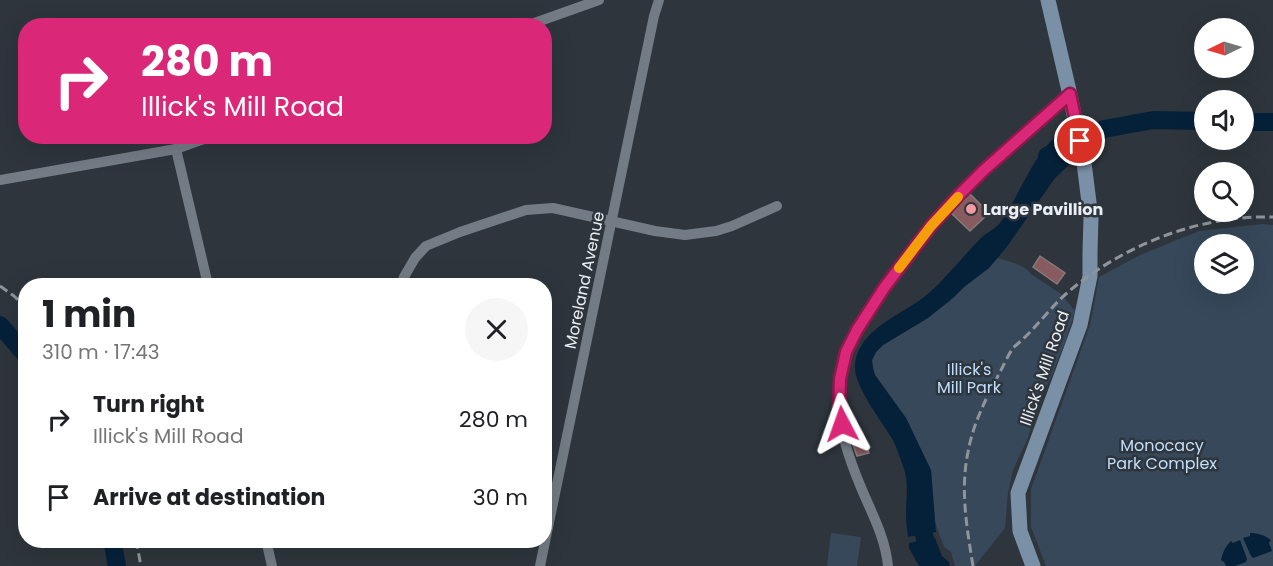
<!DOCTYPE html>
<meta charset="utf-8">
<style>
:root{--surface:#fff;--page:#f6f6f6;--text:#202124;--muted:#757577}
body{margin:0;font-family:Poppins,sans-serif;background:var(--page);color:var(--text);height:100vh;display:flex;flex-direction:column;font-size:22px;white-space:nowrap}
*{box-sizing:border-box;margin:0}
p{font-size:20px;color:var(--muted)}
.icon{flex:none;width:33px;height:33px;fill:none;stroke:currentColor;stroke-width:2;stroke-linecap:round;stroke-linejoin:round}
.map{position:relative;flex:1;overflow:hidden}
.panel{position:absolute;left:18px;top:278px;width:534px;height:270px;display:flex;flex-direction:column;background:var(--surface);border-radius:24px;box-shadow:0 6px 24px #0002}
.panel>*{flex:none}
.hud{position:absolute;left:18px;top:18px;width:534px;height:126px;border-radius:24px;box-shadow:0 6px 24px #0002;background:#db2777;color:#fff;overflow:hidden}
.needle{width:39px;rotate:265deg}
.buttons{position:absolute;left:1194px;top:18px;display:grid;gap:12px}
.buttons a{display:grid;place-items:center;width:60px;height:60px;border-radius:50%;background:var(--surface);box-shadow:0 6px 24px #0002;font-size:30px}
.pin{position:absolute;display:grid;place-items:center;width:51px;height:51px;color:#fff;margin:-26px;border:3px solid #fff;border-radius:50%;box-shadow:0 2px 6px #0007}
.me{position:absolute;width:66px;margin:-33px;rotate:356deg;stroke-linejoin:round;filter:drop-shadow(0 0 4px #0008)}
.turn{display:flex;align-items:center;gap:21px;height:126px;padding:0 24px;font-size:27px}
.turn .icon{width:78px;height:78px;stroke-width:2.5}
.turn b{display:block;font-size:42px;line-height:51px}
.round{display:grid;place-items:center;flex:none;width:63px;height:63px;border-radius:32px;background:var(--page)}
.headline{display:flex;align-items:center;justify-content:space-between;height:102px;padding:0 24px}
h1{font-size:36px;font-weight:700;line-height:45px}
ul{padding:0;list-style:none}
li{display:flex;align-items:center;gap:18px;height:78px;padding:0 24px}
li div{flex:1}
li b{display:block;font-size:22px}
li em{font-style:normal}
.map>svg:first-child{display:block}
.green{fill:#36485a;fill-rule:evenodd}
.water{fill:#05213a}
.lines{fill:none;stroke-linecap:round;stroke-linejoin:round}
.river{stroke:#05213a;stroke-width:18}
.building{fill:#875b5f;stroke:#877a7a;stroke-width:1.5}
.street{stroke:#737b84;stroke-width:10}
.secondary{stroke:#7a90a6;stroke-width:15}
.rail{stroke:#8f959b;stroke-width:3;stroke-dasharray:9 4.5;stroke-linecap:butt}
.route-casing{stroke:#8e194d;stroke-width:15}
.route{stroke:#db2777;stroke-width:10}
.slow{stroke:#f59e0b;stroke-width:10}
.poi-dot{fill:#f49aa3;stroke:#2e353c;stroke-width:2}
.labels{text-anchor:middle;stroke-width:5;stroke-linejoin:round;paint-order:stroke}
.poi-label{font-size:16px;font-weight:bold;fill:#eaeff4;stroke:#2e353c;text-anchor:start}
.street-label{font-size:16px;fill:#eaeff4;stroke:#2e353c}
.park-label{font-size:16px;fill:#c0dffd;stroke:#2e353c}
</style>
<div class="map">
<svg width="1273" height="566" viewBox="0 0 1273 566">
<rect width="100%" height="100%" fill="#2e353c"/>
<g class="green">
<path d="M1263 224 1273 225V566H1046L1031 527V489L1090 325 1099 277 1140 255 1199 231ZM1204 244H1244V284H1204Z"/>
<path d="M997 258C1010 262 1023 264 1031 274L1061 294 1075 311 1066 340 1050 379 1038 403 1028 438 1013 470 1008 493 1005 528 975 566H955L951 552 944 547 935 522 931 471 906 418 875 375 873 368 872 360 876 352 883 345 921 322 949 302 964 287 986 270Z"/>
<path d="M831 533 861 537 857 566H827Z"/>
</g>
<g class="water">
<path d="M1064 130 1072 162 1055 178 1006 248 989 268 964 287 954 297 928 318 883 345 876 352 872 360 873 368 875 375 906 418 931 470 936 532 908 537C907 530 906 522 906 515 906 499 909 484 904 469 901 460 897 449 893 440 882 422 855 387 855 368 856 328 904 315 929 293 948 276 964 255 982 237 988 232 995 229 1000 223 1021 194 1033 151 1064 130Z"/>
<path d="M1250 533C1258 533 1264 535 1271 540L1269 543 1272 551 1253 558 1251 556 1243 538 1250 536Z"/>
<path d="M935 538 942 556 949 562 950 566H919L909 548V543Z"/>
<path d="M1240 540 1247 559 1246 562 1235 566H1226L1224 562 1221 560C1223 552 1225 547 1231 541L1233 543Z"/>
</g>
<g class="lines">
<g class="river">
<path d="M1244 122H1273"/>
<path d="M1047 156 1104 129 1153 120 1204 121"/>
<path d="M0 325 26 355"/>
<path d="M919 512 931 566"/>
<path d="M112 540 117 566"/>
</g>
</g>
<g class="building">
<path d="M970 194 989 213 970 231 952 214 960 204Z"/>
<path d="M1040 256 1065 273 1057 284 1033 267Z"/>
<path d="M862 433 869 453 857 456 850 436Z"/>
</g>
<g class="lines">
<g class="street">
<path d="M526 26 599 0"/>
<path d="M176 149 208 285"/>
<path d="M0 180 176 149 212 136"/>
<path d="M401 285 404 277 415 258 426 246 460 232 526 210 553 208 655 231 685 235 716 231 732 226 777 206"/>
<path d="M266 540 272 566"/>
<path d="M540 566 654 16 659 0"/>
<path d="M888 566C885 536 871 512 860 485 850 461 841 435 839 410 835 355 863 315 895 274 907 258 918 241 930 226 971 177 1023 137 1070 95"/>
</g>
<path class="secondary" d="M1033 566 1020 531 1018 493 1080 325 1090 276V252L1091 218 1084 163 1070 95 1048 0"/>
<g class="rail">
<path d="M0 286 14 296 26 308"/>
<path d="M136 540 141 566"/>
<path d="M973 566C967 529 960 490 968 452 973 424 986 398 1000 372 1004 365 1008 355 1013 348 1016 345 1020 342 1023 339 1039 324 1051 307 1067 293 1123 245 1199 215 1273 217"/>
</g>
</g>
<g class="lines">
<g class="route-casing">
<path id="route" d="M842 424 839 409 840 379 846 352 857 330 884 288 931 226 959 195 984 170 1070 94 1080 141"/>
</g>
<use href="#route" class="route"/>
<path class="slow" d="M899 268 931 226 958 197"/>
</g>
<circle class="poi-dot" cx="971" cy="209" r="6"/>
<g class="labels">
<g class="poi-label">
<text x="983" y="215">Large Pavillion</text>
</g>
<g class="street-label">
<text transform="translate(584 280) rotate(-78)" y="6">Moreland Avenue</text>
<text transform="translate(1044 368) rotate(-71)" y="6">Illick's Mill Road</text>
</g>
<g class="park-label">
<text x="969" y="375">Illick's<tspan x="969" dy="18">Mill Park</tspan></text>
<text x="1162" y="451">Monocacy<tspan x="1162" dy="18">Park Complex</tspan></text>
</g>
</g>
</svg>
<div class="buttons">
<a><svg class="needle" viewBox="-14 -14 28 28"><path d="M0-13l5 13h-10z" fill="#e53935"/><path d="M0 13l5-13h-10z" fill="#757577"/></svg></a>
<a><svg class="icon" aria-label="sound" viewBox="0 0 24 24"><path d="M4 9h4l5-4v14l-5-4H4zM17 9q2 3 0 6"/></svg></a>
<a><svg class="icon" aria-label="search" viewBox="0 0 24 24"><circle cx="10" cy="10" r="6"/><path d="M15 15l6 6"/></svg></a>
<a><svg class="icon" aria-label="layers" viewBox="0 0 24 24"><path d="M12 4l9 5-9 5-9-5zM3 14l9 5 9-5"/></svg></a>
</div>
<div class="pin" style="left:1080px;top:141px;background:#d93025"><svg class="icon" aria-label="arrive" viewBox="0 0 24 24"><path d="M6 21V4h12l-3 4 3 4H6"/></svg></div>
<svg class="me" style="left:842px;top:424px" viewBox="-20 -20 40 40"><path d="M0-17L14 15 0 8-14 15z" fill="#db2777" stroke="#fff" stroke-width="4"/></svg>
<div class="hud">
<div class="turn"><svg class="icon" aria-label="right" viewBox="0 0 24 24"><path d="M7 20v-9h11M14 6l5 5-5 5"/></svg><div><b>280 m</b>Illick's Mill Road</div></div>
</div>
<section class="panel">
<div class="headline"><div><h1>1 min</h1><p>310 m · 17:43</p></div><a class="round"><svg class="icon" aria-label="close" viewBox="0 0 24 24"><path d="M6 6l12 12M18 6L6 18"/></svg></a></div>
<ul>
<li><svg class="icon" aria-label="right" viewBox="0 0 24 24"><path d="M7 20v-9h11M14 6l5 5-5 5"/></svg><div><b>Turn right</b><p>Illick's Mill Road</p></div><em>280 m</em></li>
<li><svg class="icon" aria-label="arrive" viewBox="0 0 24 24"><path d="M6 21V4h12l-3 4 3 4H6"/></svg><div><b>Arrive at destination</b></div><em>30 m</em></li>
</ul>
</section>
</div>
